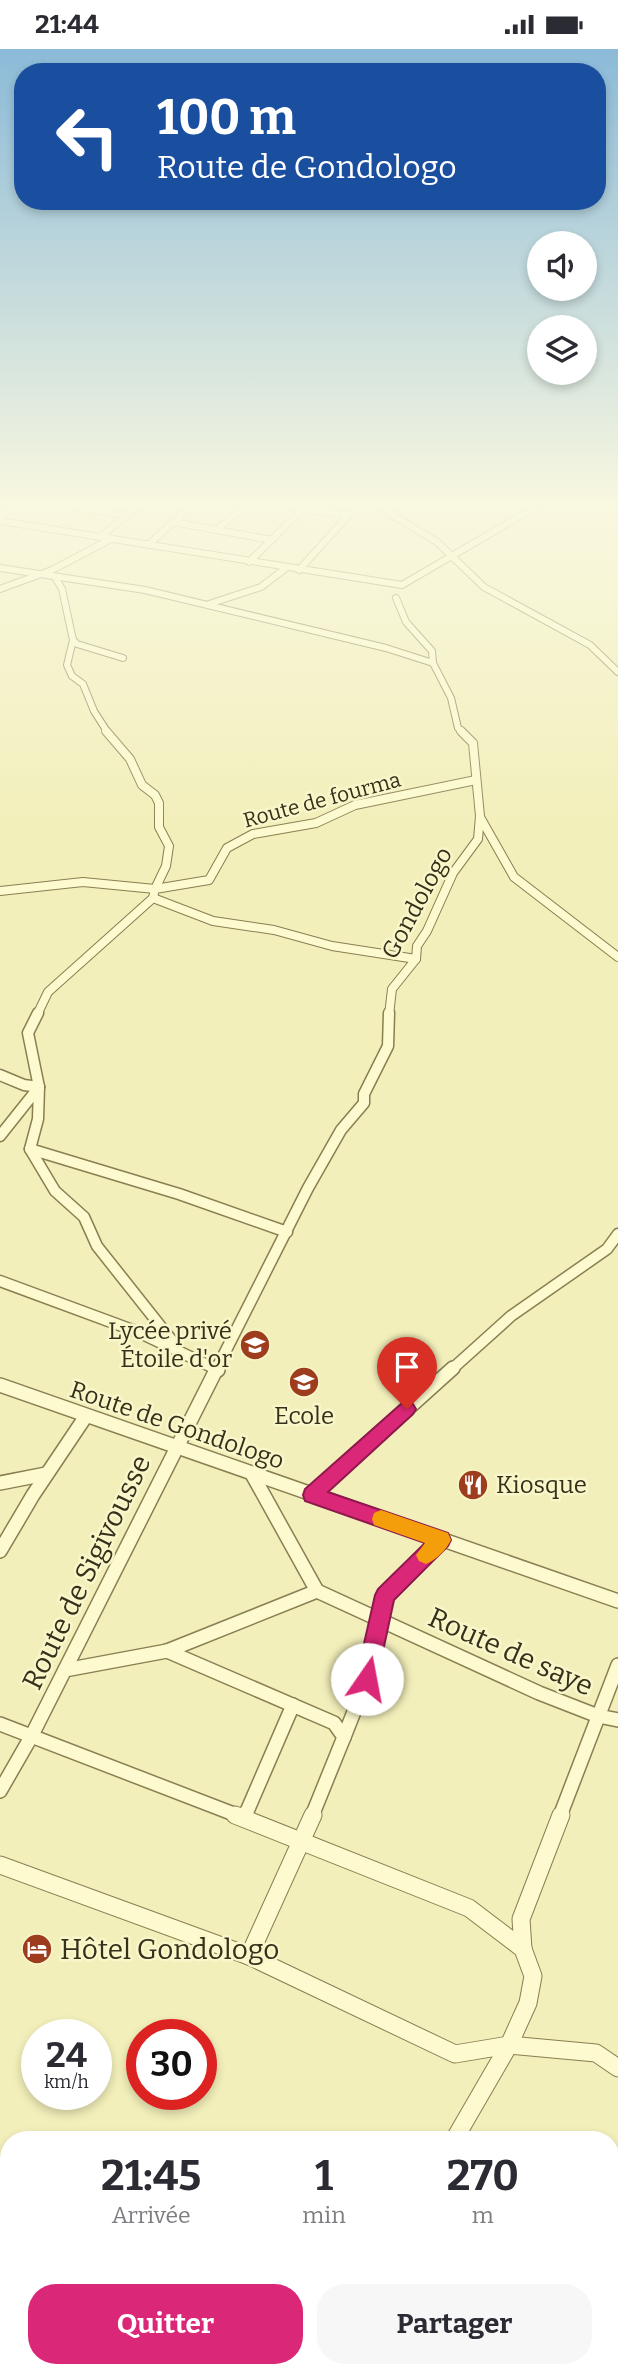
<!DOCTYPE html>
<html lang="fr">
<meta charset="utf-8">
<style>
:root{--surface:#fff;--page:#f7f7f7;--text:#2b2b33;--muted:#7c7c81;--accent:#db2777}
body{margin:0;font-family:Bitter,serif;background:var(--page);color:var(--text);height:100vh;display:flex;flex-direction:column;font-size:26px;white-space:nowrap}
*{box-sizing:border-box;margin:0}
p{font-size:23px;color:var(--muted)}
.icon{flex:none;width:38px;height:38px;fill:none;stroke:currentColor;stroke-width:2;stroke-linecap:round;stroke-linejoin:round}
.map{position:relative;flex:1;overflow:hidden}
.details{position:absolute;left:0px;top:2082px;width:620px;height:247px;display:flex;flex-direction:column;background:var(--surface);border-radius:28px 28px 0 0;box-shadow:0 4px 10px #0003}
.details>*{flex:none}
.top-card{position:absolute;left:14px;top:14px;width:592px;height:147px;border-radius:28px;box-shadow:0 4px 10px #0003;background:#1a4fa0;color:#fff;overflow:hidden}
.fabs{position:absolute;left:527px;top:182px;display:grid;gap:14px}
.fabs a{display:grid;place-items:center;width:70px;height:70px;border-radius:50%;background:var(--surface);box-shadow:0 4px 10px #0003;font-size:35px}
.speed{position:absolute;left:21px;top:1970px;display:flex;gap:14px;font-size:35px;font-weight:700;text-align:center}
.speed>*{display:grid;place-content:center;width:91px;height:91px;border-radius:50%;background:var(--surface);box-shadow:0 4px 10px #0003;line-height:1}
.speed small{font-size:18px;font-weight:400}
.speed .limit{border:10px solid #d22;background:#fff;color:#111}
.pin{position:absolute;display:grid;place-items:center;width:60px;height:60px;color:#fff;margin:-72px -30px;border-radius:50% 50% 50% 0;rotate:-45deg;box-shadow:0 0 7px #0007}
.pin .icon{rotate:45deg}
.me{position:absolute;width:77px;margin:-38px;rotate:12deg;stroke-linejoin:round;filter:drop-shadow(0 0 5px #0008)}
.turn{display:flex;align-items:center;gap:24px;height:147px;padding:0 28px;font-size:32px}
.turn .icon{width:91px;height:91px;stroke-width:2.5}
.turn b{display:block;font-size:49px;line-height:60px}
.eta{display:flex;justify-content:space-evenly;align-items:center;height:119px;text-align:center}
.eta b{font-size:42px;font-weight:700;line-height:49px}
.action{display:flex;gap:14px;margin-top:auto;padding:14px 28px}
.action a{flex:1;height:80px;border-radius:28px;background:var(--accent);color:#fff;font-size:28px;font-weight:700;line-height:80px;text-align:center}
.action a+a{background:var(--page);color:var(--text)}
.status{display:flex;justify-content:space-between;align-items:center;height:49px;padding:0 35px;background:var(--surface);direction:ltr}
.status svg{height:19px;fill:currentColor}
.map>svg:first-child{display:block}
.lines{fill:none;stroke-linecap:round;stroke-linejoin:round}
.minor-far4-casing{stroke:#8a7e53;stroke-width:8}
.minor-far3-casing{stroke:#8a7e53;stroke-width:10}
.minor-far2-casing{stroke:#8a7e53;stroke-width:13}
.minor-far1-casing{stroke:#8a7e53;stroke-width:16}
.minor-casing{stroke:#8a7e53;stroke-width:19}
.minor-far4{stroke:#fcface;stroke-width:6}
.minor-far3{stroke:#fcface;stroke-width:8}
.minor-far2{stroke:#fcface;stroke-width:10}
.minor-far1{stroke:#fcface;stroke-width:13}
.minor{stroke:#fcface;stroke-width:17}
.route{fill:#db2777;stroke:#8e194d;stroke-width:2}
.slow{fill:#f59e0b}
.labels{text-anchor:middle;stroke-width:5;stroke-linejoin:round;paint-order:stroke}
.far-street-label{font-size:21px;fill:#372f1a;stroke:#f8f7ca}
.street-label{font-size:24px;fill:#372f1a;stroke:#f8f7ca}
.poi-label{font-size:24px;fill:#372f1a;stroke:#f8f7ca;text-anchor:end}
.near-street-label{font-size:28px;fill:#372f1a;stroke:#f8f7ca}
.near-poi-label{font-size:28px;fill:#372f1a;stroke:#f8f7ca;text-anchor:start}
</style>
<div class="status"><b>21:44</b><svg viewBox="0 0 49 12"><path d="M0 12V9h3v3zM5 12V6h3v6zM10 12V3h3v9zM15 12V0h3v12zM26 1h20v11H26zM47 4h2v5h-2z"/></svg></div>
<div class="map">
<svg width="618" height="2328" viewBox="0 0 618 2328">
<rect width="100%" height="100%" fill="#f2efba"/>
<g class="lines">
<g class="minor-far4-casing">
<g id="minor-far4">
<path d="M80 459 127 466"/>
<path d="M292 459 349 466"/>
<path d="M381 459 437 493 484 538 590 596 618 623"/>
<path d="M0 468 13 459"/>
<path d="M0 472 402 536 534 459"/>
<path d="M173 473 272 491"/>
<path d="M217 481 241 459"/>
<path d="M100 488 136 459"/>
<path d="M148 496 189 459"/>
<path d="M249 513 303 460"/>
<path d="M0 519 145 541 386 599 433 614"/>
<path d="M299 521 355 459"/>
<path d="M55 528 62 540 73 591 77 595 123 609"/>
<path d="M0 540 52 521 111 490"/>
<path d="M396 549 406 573 432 602 433 614 451 649 458 679 463 684"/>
<path d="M209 555 261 538 286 519"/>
<path d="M73 591 67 616 72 627 83 635 94 662 108 684"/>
</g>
</g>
<g class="minor-far3-casing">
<g id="minor-far3">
<path d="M480 768 514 828 618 908"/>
<path d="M0 842 83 833 155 840 166 817 169 797 159 778V754L155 746 142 736 130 710 106 682"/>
<path d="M153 849 213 872 274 881 332 897 416 910"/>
<path d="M37 966 48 943 153 849 155 840 209 831 227 799 253 785 316 774 355 756 476 731"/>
<path d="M389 966 392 940 416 910 417 897 427 882 453 824 478 790 480 767 473 694 461 682"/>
</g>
</g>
<g class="minor-far2-casing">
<g id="minor-far2">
<path d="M38 964 28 984 39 1038 38 1070 30 1100 179 1145 287 1183"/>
<path d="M0 1026 24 1036 39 1038"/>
<path d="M0 1087 39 1038"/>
<path d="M30 1100 55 1142 84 1168 97 1197 177 1298"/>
<path d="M0 1232 138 1283 218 1321"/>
<path d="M216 1321 308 1139 341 1081 364 1054V1045L388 997 389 964"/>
<path d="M451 1321 511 1267 607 1200 618 1185"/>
</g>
</g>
<g class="minor-far1-casing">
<g id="minor-far1">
<path d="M215 1319 218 1321"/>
<path d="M0 1336 618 1552"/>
<path d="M252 1425 317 1542 539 1644 598 1667 618 1671"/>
<path d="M0 1434 46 1425"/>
<path d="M312 1446 453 1319"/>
<path d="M0 1502 33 1446 86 1367"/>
<path d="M167 1602 317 1542"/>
<path d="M65 1621 167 1602 334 1674 344 1688 312 1767"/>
<path d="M0 1675 239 1767"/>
<path d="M344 1688 367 1630 385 1546 442 1491"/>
<path d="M0 1742 31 1688 217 1319"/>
<path d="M245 1767 293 1656"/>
<path d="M560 1767 618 1616"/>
</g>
</g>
<g class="minor-casing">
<g id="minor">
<path d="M244 1769 245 1766"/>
<path d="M0 1816 249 1907 455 2005 509 1996 528 1954 533 1927 523 1900 469 1859 235 1766"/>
<path d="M523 1900 521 1870 561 1766"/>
<path d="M249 1907 313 1766"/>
<path d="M454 2091 509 1996 596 2004 618 2019"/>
<path d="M611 2138 618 2113"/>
<path d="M0 2175 9 2180"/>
<path d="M300 2320 311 2328"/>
<path d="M595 2320V2328"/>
<path d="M115 2328 118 2320"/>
<path d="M416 2328 420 2320"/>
</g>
</g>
<use href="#minor-far4" class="minor-far4"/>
<use href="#minor-far3" class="minor-far3"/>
<use href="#minor-far2" class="minor-far2"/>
<use href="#minor-far1" class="minor-far1"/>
<use href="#minor" class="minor"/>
</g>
<linearGradient id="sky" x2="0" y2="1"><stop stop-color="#8bbad8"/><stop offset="0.58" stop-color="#f9f8e0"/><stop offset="1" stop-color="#f9f8e0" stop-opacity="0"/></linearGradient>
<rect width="618" height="785" fill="url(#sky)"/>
<path class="route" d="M407 1353 413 1355 416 1360 413 1365 328 1443 448 1484 451 1491 448 1497 394 1551 377 1630 374 1637 367 1640 359 1637 356 1630 375 1546 378 1540 425 1494 305 1452 303 1446 305 1440 401 1355Z"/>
<path class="slow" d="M381 1461 448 1484 451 1491C446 1501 436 1511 426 1515L419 1512 416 1506 425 1494 374 1476 372 1470 374 1464Z"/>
<defs>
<g id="university-disc" transform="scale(1.575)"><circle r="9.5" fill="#9e3d1e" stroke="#f8f7ca"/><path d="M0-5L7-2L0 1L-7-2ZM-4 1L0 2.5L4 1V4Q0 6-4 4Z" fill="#fff"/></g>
<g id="school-disc" transform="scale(1.575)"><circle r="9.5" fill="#9e3d1e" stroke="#f8f7ca"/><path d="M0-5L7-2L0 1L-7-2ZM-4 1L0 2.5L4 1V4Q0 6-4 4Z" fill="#fff"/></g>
<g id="restaurant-disc" transform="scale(1.575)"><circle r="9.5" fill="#9e3d1e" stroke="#f8f7ca"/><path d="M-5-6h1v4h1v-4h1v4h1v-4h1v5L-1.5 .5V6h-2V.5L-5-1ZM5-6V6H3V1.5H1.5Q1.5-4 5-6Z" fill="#fff"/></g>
<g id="hotel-disc" transform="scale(1.575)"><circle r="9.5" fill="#9e3d1e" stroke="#f8f7ca"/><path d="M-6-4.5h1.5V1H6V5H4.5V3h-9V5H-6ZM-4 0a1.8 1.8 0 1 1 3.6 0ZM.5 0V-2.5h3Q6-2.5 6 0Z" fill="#fff"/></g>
</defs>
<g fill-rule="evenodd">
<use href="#university-disc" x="255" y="1296"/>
<use href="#school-disc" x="304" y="1333"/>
<use href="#restaurant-disc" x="473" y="1436"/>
<use href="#hotel-disc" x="37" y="1900"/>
</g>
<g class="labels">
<g class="far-street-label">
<text transform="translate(322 751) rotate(-15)" y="7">Route de fourma</text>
</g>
<g class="street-label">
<text transform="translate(417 854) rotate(-62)" y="8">Gondologo</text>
<text transform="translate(177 1376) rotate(19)" y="8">Route de Gondologo</text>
</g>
<g class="poi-label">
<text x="232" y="1290">Lycée privé<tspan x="232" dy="28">Étoile d'or</tspan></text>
<text x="304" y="1375" text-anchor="middle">Ecole</text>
<text x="496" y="1444" text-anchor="start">Kiosque</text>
</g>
<g class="near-street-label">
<text transform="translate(86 1523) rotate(-64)" y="10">Route de Sigivousse</text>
<text transform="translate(511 1602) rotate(24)" y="10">Route de saye</text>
</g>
<g class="near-poi-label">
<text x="60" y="1910">Hôtel Gondologo</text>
</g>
</g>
</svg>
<div class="fabs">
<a><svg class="icon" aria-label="sound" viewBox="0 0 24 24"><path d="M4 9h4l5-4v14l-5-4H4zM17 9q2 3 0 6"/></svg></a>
<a><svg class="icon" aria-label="layers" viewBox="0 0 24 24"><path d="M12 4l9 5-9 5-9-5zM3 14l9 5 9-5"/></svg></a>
</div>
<div class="speed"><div>24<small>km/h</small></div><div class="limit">30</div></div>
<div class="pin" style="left:407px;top:1360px;background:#d93025"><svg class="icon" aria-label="arrive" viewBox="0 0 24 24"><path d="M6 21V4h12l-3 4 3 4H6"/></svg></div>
<svg class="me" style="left:367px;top:1630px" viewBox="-20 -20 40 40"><circle r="19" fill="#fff"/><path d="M0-13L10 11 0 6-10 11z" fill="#db2777"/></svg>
<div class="top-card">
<div class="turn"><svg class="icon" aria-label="left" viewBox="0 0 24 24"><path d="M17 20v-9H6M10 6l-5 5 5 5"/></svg><div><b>100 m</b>Route de Gondologo</div></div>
</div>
<section class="details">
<div class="eta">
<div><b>21:45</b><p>Arrivée</p></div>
<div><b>1</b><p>min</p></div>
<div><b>270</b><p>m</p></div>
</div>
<div class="action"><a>Quitter</a><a>Partager</a></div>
</section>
</div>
